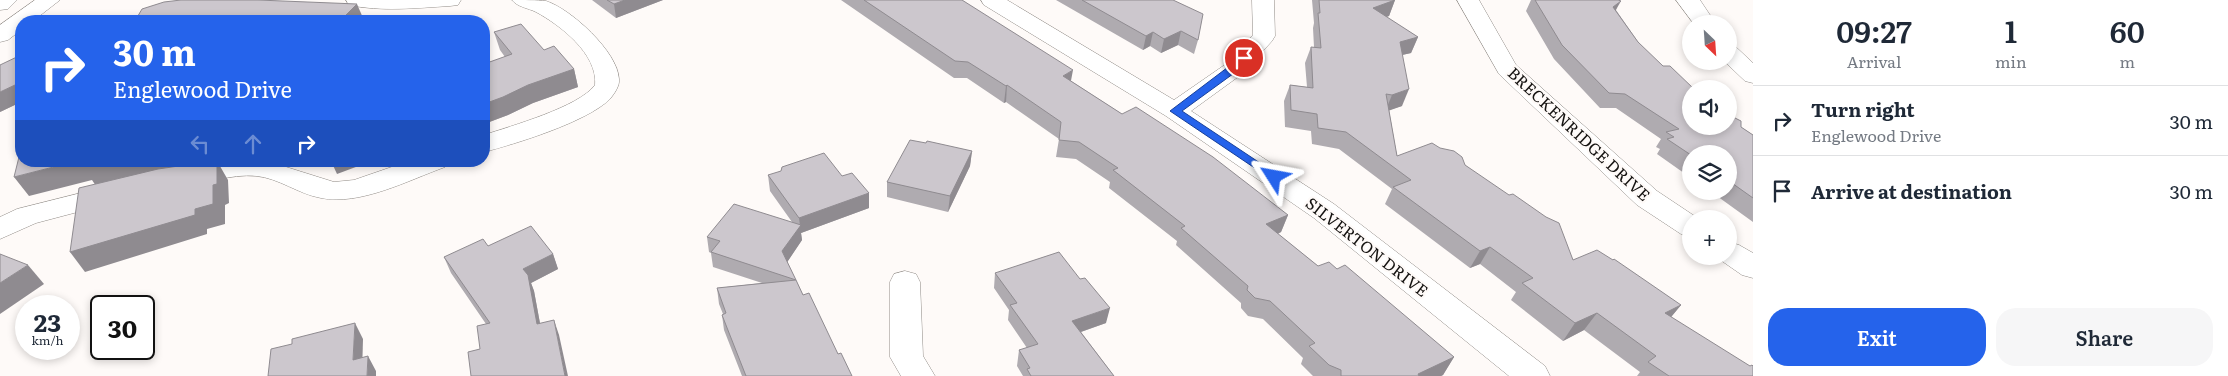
<!DOCTYPE html>
<style>
:root{--surface:#fff;--page:#f6f6f7;--text:#1f2937;--muted:#747a83;--line:#e0e1e3;--accent:#2563eb}
body{margin:0;font-family:Literata,serif;background:var(--page);color:var(--text);height:100vh;display:flex;flex-direction:column;font-size:19px;white-space:nowrap}
*{box-sizing:border-box;margin:0}
p{font-size:16px;color:var(--muted)}
.icon{flex:none;width:28px;height:28px;fill:none;stroke:currentColor;stroke-width:2;stroke-linecap:round;stroke-linejoin:round}
.map{position:relative;flex:1;overflow:hidden}
.sheet{display:flex;flex-direction:column;background:var(--surface);width:475px}
.sheet>*{flex:none}
.hud{position:absolute;left:15px;top:15px;width:475px;height:152px;border-radius:20px;box-shadow:0 2px 8px #0003;background:#2563eb;color:#fff;overflow:hidden}
.needle{width:32px;rotate:155deg}
.buttons{position:absolute;left:1682px;top:15px;display:grid;gap:10px}
.buttons a{display:grid;place-items:center;width:55px;height:55px;border-radius:50%;background:var(--surface);box-shadow:0 2px 8px #0003;font-size:25px}
.speed{position:absolute;left:15px;top:295px;display:flex;gap:10px;font-size:25px;font-weight:700;text-align:center}
.speed>*{display:grid;place-content:center;width:65px;height:65px;border-radius:50%;background:var(--surface);box-shadow:0 2px 8px #0003;line-height:1}
.speed small{font-size:12px;font-weight:400}
.speed .limit{border:2px solid #111;border-radius:8px;background:#fff;color:#111}
.pin{position:absolute;display:grid;place-items:center;width:42px;height:42px;color:#fff;margin:-21px;border:2px solid #fff;border-radius:50%;box-shadow:0 1px 5px #0007}
.me{position:absolute;width:55px;margin:-28px;rotate:304deg;stroke-linejoin:round;filter:drop-shadow(0 0 4px #0008)}
.turn{display:flex;align-items:center;gap:18px;height:105px;padding:0 15px;font-size:22px}
.turn .icon{width:65px;height:65px;stroke-width:2.5}
.turn b{display:block;font-size:35px;line-height:42px}
.lanes{display:flex;align-items:center;height:48px;padding:0 15px;background:#0003;justify-content:center;gap:25px;direction:ltr}
.lanes .off{opacity:.35}
.eta{display:flex;justify-content:space-evenly;align-items:center;height:85px;text-align:center}
.eta b{font-size:30px;font-weight:600;line-height:35px}
.cta{display:flex;gap:10px;margin-top:auto;padding:10px 15px}
.cta a{flex:1;height:58px;border-radius:20px;background:var(--accent);color:#fff;font-size:20px;font-weight:600;line-height:58px;text-align:center}
.cta a+a{background:var(--page);color:var(--text)}
ul{padding:0;list-style:none}
li{display:flex;align-items:center;gap:15px;height:70px;padding:0 15px;border-top:1px solid var(--line)}
li div{flex:1}
li b{display:block;font-size:19px}
li em{font-style:normal}
main{display:flex;flex:1;min-height:0}
.map>svg:first-child{display:block}
.lines{fill:none;stroke-linecap:round;stroke-linejoin:round}
.minor-casing{stroke:#908b86;stroke-width:1}
.major-casing{stroke:#908b86;stroke-width:1}
.minor{fill:#fff;fill-rule:evenodd}
.major{fill:#fff;fill-rule:evenodd}
.wall{fill:#afabb0}
.shaded-wall{fill:#8f8b90}
.building{fill:#ccc7cd;stroke:#8f8b90}
.route{fill:#2563eb;stroke:#184099}
.labels{text-anchor:middle;stroke-width:4.5;stroke-linejoin:round;paint-order:stroke}
.street-label{font-size:16px;fill:#141210;stroke:#fefaf8}
</style>
<main>
<div class="map">
<svg width="1753" height="376" viewBox="0 0 1753 376">
<rect width="100%" height="100%" fill="#fefaf8"/>
<g class="lines">
<g class="minor-casing">
<g id="minor">
<path d="M346 0H461L458 5 450 6C417 8 381 12 349 5Z"/>
<path d="M512 0C523 0 537 0 546 1 571 9 618 52 619 79 620 86 614 94 610 99 587 122 515 144 484 152V135C511 126 579 107 595 85 598 54 560 25 536 12 528 8 517 7 512 0Z"/>
<path d="M981 0H1007L1174 100 1226 64 1253 35 1252 0H1274L1275 36 1272 41 1242 74 1191 111 1334 204 1545 366 1550 376H1509L1314 218 1166 116 984 5Z"/>
<path d="M1457 0H1479L1516 65 1657 191 1699 219H1691V237L1681 234 1637 205 1499 74Z"/>
<path d="M1676 0H1700L1716 24H1694Z"/>
<path d="M1729 46 1737 48 1753 63V83L1745 81 1724 61H1729Z"/>
<path d="M219 161H267L334 182 354 180 409 161H449L445 167C409 180 360 206 321 198 298 194 279 178 256 176 232 173 198 187 176 181L172 175 176 169Z"/>
<path d="M113 185 123 188 127 194 123 200 36 223 0 239V217L17 209Z"/>
<path d="M1729 242 1739 245 1753 253V278L1742 275 1719 259 1717 256H1729Z"/>
<path d="M905 271 916 274 920 282 923 356 935 376H901L890 357V282L894 274Z"/>
</g>
</g>
<g class="major-casing">
<g id="major">
<path d="M0 0H17L8 9 0 10Z"/>
<path d="M35 0H60L33 21H21V30L8 40 0 42V25Z"/>
</g>
</g>
<use href="#minor" class="minor"/>
<use href="#major" class="major"/>
</g>
<g class="wall">
<path d="M592 0H663L616 18Z"/>
<path d="M841 0H962L1071 81 1122 114 1288 215 1281 232 1278 234 1318 266 1337 269 1454 357 1443 375 1441 376H1313L1301 364 1303 358 1263 319 1248 316 1241 308V303L1176 245 1177 241 1109 188 1110 182 1076 159 1056 157 1059 139 1006 102 1004 103 967 78H954Z"/>
<path d="M1056 0H1173L1198 40 1194 54 1178 45 1161 53 1150 46 1143 50Z"/>
<path d="M1312 0H1395L1389 16 1386 17 1418 37 1411 53 1402 55V106L1389 110 1397 156 1465 165 1573 260 1681 305 1671 317 1753 376H1637L1640 372 1584 330 1563 341 1511 300 1516 292 1480 264 1470 268 1385 204 1392 189 1339 149 1312 144 1311 131 1285 127 1284 101 1290 85 1307 87 1305 63 1311 47H1314L1313 28 1314 23Z"/>
<path d="M1531 0H1618L1616 10 1638 42 1688 103 1741 127 1753 135V222L1710 191H1729V154H1691V178L1657 154 1660 149 1656 147 1661 139 1616 108H1600L1554 59 1526 11Z"/>
<path d="M494 32 544 50 574 69 578 87 533 103 508 115 484 124V64L505 57 500 50Z"/>
<path d="M21 55V102L0 112Z"/>
<path d="M926 143 972 151 970 166 948 212 887 197V182Z"/>
<path d="M768 175 842 176 869 193V208L801 233 802 240 787 262 803 295 838 354 852 376H742L724 330 722 315 723 314 719 304 717 288 762 283 713 267 711 253 709 252 707 237 792 222 770 191Z"/>
<path d="M488 246 553 254 558 269 531 283 534 291 540 323 559 335 480 349 486 324 451 273 444 257Z"/>
<path d="M995 273 1106 323 1081 332 1114 376H1023L1017 366 1019 350 1027 348 1008 320 1009 310 994 288Z"/>
</g>
<g class="shaded-wall">
<path d="M625 0H663L616 18 614 4Z"/>
<path d="M1395 0 1389 16 1367 24 1373 8Z"/>
<path d="M1621 1 1613 15V7Z"/>
<path d="M357 4 363 18 360 21H340Z"/>
<path d="M1181 31 1178 45 1161 53 1164 39Z"/>
<path d="M1153 32 1150 46 1143 50 1146 36Z"/>
<path d="M1418 37 1411 53 1393 57 1400 42Z"/>
<path d="M574 69 578 87 533 103 508 115 484 124V104L528 85Z"/>
<path d="M1073 70 1070 86 1063 76Z"/>
<path d="M15 85 21 94V102L0 112V92Z"/>
<path d="M1007 85 1006 102 1004 103 1006 86Z"/>
<path d="M1409 89 1402 106 1385 112 1392 95Z"/>
<path d="M972 151 970 166 948 212 950 196Z"/>
<path d="M77 161H216L96 186 92 180 29 196 14 177Z"/>
<path d="M217 161 228 180 229 203 225 205V224L207 229V234L85 272 70 252 195 209 213 185Z"/>
<path d="M331 161H372L337 174Z"/>
<path d="M869 193V208L801 233 802 240 784 267 782 251 800 226 799 218Z"/>
<path d="M1288 215 1281 232 1260 242 1266 224Z"/>
<path d="M1490 247 1480 264 1470 268 1480 251Z"/>
<path d="M553 254 558 269 531 283 534 291 543 340 537 324 523 269Z"/>
<path d="M28 265 44 284 0 314V283Z"/>
<path d="M1681 305 1667 322 1665 313Z"/>
<path d="M1110 308 1106 323 1069 336 1072 321Z"/>
<path d="M1597 313 1584 330 1563 341 1575 323Z"/>
<path d="M554 320 559 335 568 376H565Z"/>
<path d="M355 323 363 339 362 375 353 360Z"/>
<path d="M368 356 376 371V376H367Z"/>
<path d="M1454 357 1443 375 1441 376H1417L1418 374Z"/>
</g>
<g class="building">
<path d="M181 0H258L357 4 340 21H135L142 9 164 2Z"/>
<path d="M607 0H625L614 4Z"/>
<path d="M864 0H962L1073 70 1063 76 1122 114 1136 107 1213 157 1288 215 1266 224 1318 266 1329 262 1337 269 1345 265 1454 357 1418 374 1419 376H1341V370L1329 365 1309 346 1315 343 1270 301 1255 298 1247 290 1248 286 1181 228 1185 226 1113 170 1118 168 1079 142 1059 140 1061 122 1007 85 1006 86 968 62 955 61Z"/>
<path d="M1082 0H1173L1203 14 1198 40 1181 31 1164 39 1153 32 1146 36Z"/>
<path d="M1319 0H1395L1373 8 1418 37 1400 42 1409 89 1392 95 1386 94 1397 156 1432 143 1440 148 1454 151 1462 157 1465 165 1509 195 1513 194 1546 217 1559 223 1573 260 1597 250 1613 260 1614 259 1681 305 1665 313 1750 366 1752 365 1753 366V376H1669L1648 362 1656 356 1597 313 1575 323 1522 283 1533 278 1490 247 1480 251 1393 187 1411 180 1346 132 1318 128 1317 114 1291 110 1290 85 1313 88 1311 47 1321 48 1318 13H1320Z"/>
<path d="M1535 0H1618L1621 1 1613 7 1638 42 1663 66H1670L1694 89H1691V98L1688 103 1691 104V126H1729V115L1741 121V127L1753 135V198L1729 181V154H1691V155L1667 139 1674 137 1666 132 1679 129 1625 94 1609 93 1562 45Z"/>
<path d="M521 24 544 50 554 46 574 69 528 85 503 97 484 104V64L512 54 494 32Z"/>
<path d="M21 55V85L18 87 15 85 0 92V65Z"/>
<path d="M910 140 926 143 927 141 972 151 950 196 887 182Z"/>
<path d="M21 149V161H77L14 177Z"/>
<path d="M824 153 842 176 852 173 869 193 799 218 768 175 781 171 782 167Z"/>
<path d="M83 161H105L82 167Z"/>
<path d="M213 161H217V184L213 185V204L195 209V215L70 252 79 188 158 169Z"/>
<path d="M734 204 801 225 782 251 796 280 711 252 720 241 707 237Z"/>
<path d="M531 226 553 254 523 269 528 275 537 324 554 320 565 376H471L468 352 480 349 477 326 490 323 444 257 483 239 488 246Z"/>
<path d="M1059 252 1080 279 1085 278 1110 308 1072 321 1114 376H1031L1027 369 1030 368 1019 350 1038 344 1010 305 1017 303 995 273Z"/>
<path d="M0 254 28 265 0 283Z"/>
<path d="M796 280 803 295 809 293 838 354 841 353 852 376H746L722 315 726 313 717 288Z"/>
<path d="M355 323 353 360 368 356 367 376H268L271 349 292 344V339Z"/>
</g>
<path class="route" d="M1244 55 1249 58 1237 71 1182 111 1278 175 1280 177 1278 180 1274 181 1170 111Z"/>
<g class="labels">
<g class="street-label">
<text transform="translate(1579 134) rotate(43)" y="6">BRECKENRIDGE DRIVE</text>
<text transform="translate(1367 247) rotate(38)" y="6">SILVERTON DRIVE</text>
</g>
</g>
</svg>
<div class="buttons">
<a><svg class="needle" viewBox="-14 -14 28 28"><path d="M0-13l5 13h-10z" fill="#e53935"/><path d="M0 13l5-13h-10z" fill="#747a83"/></svg></a>
<a><svg class="icon" aria-label="sound" viewBox="0 0 24 24"><path d="M4 9h4l5-4v14l-5-4H4zM17 9q2 3 0 6"/></svg></a>
<a><svg class="icon" aria-label="layers" viewBox="0 0 24 24"><path d="M12 4l9 5-9 5-9-5zM3 14l9 5 9-5"/></svg></a>
<a>+</a>
</div>
<div class="speed"><div>23<small>km/h</small></div><div class="limit">30</div></div>
<div class="pin" style="left:1244px;top:58px;background:#d93025"><svg class="icon" aria-label="arrive" viewBox="0 0 24 24"><path d="M6 21V4h12l-3 4 3 4H6"/></svg></div>
<svg class="me" style="left:1274px;top:177px" viewBox="-20 -20 40 40"><path d="M0-17L14 15 0 8-14 15z" fill="#2563eb" stroke="#fff" stroke-width="4"/></svg>
<div class="hud">
<div class="turn"><svg class="icon" aria-label="right" viewBox="0 0 24 24"><path d="M7 20v-9h11M14 6l5 5-5 5"/></svg><div><b>30 m</b>Englewood Drive</div></div>
<div class="lanes"><svg class="icon off" aria-label="left" viewBox="0 0 24 24"><path d="M17 20v-9H6M10 6l-5 5 5 5"/></svg><svg class="icon off" aria-label="ahead" viewBox="0 0 24 24"><path d="M12 20V5M6 11l6-6 6 6"/></svg><svg class="icon" aria-label="right" viewBox="0 0 24 24"><path d="M7 20v-9h11M14 6l5 5-5 5"/></svg></div>
</div>
</div>
<section class="sheet">
<div class="eta">
<div><b>09:27</b><p>Arrival</p></div>
<div><b>1</b><p>min</p></div>
<div><b>60</b><p>m</p></div>
</div>
<ul>
<li><svg class="icon" aria-label="right" viewBox="0 0 24 24"><path d="M7 20v-9h11M14 6l5 5-5 5"/></svg><div><b>Turn right</b><p>Englewood Drive</p></div><em>30 m</em></li>
<li><svg class="icon" aria-label="arrive" viewBox="0 0 24 24"><path d="M6 21V4h12l-3 4 3 4H6"/></svg><div><b>Arrive at destination</b></div><em>30 m</em></li>
</ul>
<div class="cta"><a>Exit</a><a>Share</a></div>
</section>
</main>
